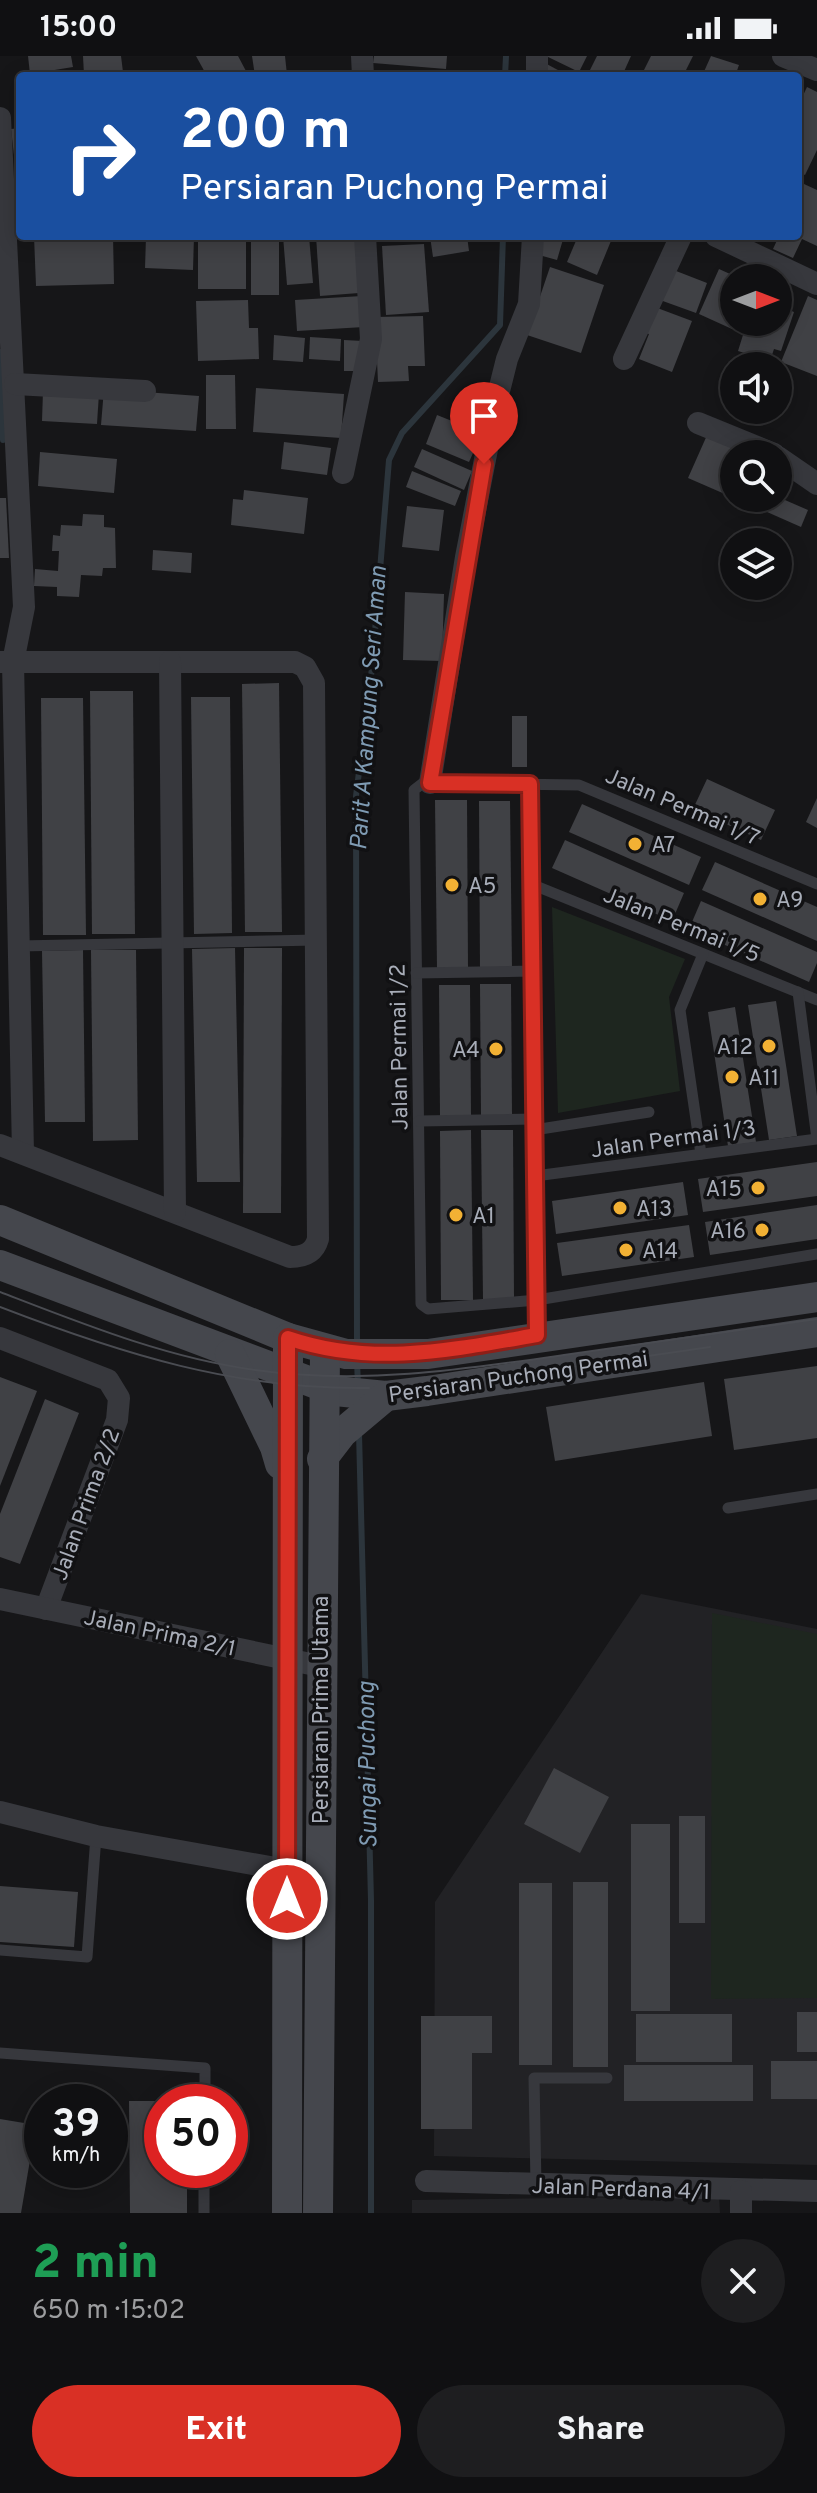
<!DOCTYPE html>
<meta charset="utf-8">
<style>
:root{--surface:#101012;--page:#1e1e20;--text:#f1f3f6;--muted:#9c9d9f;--line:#303032;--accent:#d93025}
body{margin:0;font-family:Overpass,sans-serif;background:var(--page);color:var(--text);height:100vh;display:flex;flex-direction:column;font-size:30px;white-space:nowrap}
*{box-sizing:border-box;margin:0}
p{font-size:26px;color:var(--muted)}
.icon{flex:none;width:44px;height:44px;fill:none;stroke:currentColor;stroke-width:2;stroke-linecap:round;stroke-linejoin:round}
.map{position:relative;height:2157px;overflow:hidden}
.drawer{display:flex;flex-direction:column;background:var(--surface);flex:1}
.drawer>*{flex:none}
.guide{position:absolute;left:16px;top:16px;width:786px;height:168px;border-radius:8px;box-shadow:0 4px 20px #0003,0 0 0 2px var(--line);background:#1a4fa0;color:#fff;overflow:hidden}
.needle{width:52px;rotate:90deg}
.tools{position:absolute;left:720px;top:208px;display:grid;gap:16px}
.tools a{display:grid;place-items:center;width:72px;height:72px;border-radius:50%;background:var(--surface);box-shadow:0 4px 20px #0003,0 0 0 2px var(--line);font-size:40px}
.speed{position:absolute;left:24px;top:2028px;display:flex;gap:16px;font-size:40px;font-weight:700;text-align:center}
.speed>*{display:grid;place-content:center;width:104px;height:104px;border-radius:50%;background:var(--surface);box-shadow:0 4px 20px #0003,0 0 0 2px var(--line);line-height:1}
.speed small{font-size:20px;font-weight:400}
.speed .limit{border:12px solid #d22;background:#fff;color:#111}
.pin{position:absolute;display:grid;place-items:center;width:68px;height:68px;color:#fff;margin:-82px -34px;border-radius:50% 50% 50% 0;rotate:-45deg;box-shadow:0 0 8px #0007}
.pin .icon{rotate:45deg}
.me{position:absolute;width:88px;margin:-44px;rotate:0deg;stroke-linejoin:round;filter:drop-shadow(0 0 6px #0008)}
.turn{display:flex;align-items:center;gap:28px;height:168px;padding:0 32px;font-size:36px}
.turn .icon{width:104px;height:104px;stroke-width:2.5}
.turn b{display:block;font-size:56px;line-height:68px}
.round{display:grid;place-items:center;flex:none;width:84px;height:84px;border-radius:42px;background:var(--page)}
.summary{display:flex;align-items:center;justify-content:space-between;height:136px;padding:0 32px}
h1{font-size:48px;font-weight:800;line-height:60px;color:#1e9e55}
.primary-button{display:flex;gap:16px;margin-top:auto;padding:16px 32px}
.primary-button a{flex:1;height:92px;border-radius:48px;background:var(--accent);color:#fff;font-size:32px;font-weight:800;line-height:92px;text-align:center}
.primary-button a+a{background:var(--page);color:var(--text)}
.status{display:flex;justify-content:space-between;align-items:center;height:56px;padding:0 40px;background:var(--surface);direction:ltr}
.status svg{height:22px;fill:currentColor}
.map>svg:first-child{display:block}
.built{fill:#222225}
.green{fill:#1e261f}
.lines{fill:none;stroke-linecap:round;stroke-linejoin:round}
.stream{stroke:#2c353c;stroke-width:6}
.building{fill:#404145}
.service{stroke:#37383d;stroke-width:11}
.minor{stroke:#37383d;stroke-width:22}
.secondary{stroke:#45474d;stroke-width:30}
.tram{stroke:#4a4c52;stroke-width:2}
.route-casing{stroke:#8d1f18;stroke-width:20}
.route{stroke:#d93025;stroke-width:14}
.poi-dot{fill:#f2b134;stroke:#111113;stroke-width:3}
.labels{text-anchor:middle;stroke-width:7;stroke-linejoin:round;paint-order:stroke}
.street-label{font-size:22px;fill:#a8adb8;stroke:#111113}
.poi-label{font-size:22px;fill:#a8adb8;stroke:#111113;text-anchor:start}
.water-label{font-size:24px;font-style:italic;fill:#7f9bb3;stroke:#111113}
</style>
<div class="status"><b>15:00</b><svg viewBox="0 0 49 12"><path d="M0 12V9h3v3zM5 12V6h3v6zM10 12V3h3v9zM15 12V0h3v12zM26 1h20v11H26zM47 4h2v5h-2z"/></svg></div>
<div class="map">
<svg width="817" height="2157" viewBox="0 0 817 2157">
<rect width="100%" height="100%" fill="#161618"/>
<g class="built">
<path d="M641 1538 817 1573V2109L434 2100 435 1846Z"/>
<path d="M719 2140 720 2157H412V2144Z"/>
</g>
<g class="green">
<path d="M552 851 685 903 669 941 680 1035 558 1057Z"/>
<path d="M712 1557 817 1578V1942L711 1943Z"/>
</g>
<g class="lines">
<g class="stream">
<path d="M505 20 506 0"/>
<path d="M0 296 3 384"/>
<path d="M357 1290 356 740 372 612 389 404 402 377 500 269 503 180"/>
<path d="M357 1305 358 1330"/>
<path d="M359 1377 371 1844V2157"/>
</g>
</g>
<g class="building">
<path d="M28 0H71L73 11 30 18Z"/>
<path d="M83 0H121L123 16 84 19Z"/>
<path d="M196 0H238L246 15 238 20H207Z"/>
<path d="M252 0H285L287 19 255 20Z"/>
<path d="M374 0H447L446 13 373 7Z"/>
<path d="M546 0H587L579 16Z"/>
<path d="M597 0H631L622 20H587Z"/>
<path d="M651 0H693L683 20H641Z"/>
<path d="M711 0 739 9 735 20H702Z"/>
<path d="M543 6 569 20H542Z"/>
<path d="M385 15 429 18V20H384Z"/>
<path d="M20 23V60H18L14 24Z"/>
<path d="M807 31 817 36V94L805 119 798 116V50Z"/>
<path d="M20 72V98L14 99 11 73Z"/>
<path d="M804 128 817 134V190L802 183 793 202 773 193 779 180H798V140Z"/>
<path d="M34 180H113L114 228 36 230Z"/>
<path d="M146 180H194L193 214 145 212Z"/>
<rect x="198" y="180" width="48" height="53"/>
<rect x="251" y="180" width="28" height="59"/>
<path d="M283 180H309L313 227 287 229Z"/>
<path d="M316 180H356L359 237 320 240Z"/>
<path d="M430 180H467L469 195 433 201Z"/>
<path d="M544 180H564L557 204 539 199Z"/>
<path d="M578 180H613L597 219 567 206Z"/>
<path d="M424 188 429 256 386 259 382 190Z"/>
<path d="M550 211 604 229 581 297 527 279Z"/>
<path d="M671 213 707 227 696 257 660 244Z"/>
<path d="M719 213 739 222H734L732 273 699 258Z"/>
<path d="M770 219 786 224 781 241 790 244 787 253 794 256 781 295 774 293 770 305 738 295 747 266H778V222H769Z"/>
<path d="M362 240 364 271 297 275 295 244Z"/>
<path d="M808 240 817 244V320L781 306Z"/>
<path d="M248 244 249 272H258L259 303 198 305 196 245Z"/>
<path d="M652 250 692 265 672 316 639 303 649 278 642 276Z"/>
<path d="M423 260 425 310H408L409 325 378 326 375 261Z"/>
<path d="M274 279 305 282 303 306 273 304Z"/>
<path d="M310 281 341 283 340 305 309 303Z"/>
<path d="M344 284 363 285 362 315H344Z"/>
<path d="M206 319H235L236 373H206Z"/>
<path d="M256 332 344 338 341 382 253 376Z"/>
<path d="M104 333 199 340 196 375 101 369Z"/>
<path d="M43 335 99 337 97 368 42 365Z"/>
<path d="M437 359 482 377 469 406 426 388Z"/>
<path d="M708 377 755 398H734V442L688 422Z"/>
<path d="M284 386 331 392 327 419 281 413Z"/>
<path d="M422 393 472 415 464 434 414 411Z"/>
<path d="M40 396 117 403 114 437 38 430Z"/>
<path d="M412 415 461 435 455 450 406 431Z"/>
<path d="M244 434 308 442 304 478 231 469 233 443 243 444Z"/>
<path d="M778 441 808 454 801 471 735 442Z"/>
<path d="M0 442H6L9 502H0Z"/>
<path d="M407 450 444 454 439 495 402 491Z"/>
<path d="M83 458 104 459V471L115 472 116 512H103L102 520 81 519 79 541 57 540V531L34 530 35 513 58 515 59 495H52L53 479 60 480 61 469 82 470Z"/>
<path d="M153 494 192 497 191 517 152 514Z"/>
<path d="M405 536 444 538 442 605 403 604Z"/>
<path d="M279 627 282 876H245L242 628Z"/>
<path d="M90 635H133L135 878H92Z"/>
<path d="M191 641H230L232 877 194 878Z"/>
<path d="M41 642H83L86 879H43Z"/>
<rect x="512" y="660" width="15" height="51"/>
<path d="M707 723 775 754 761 784 693 753Z"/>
<path d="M817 742V772L806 766Z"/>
<path d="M435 744H467L468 913H437Z"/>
<path d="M479 745H510L512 914H480Z"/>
<path d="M582 748 701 801 689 829 569 776Z"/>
<path d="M565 784 684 837 672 865 552 812Z"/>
<path d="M715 806 817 851V885L702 834Z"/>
<path d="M701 845 817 896V907L809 926 689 873Z"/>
<path d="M235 892 240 1126H197L192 893Z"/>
<path d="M244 892H282L281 1157H243Z"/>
<path d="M83 894 85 1066H45L42 895Z"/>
<path d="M91 894H136L138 1084 93 1085Z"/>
<path d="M480 928H511L512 1059H481Z"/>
<path d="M439 929H470L471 1060H440Z"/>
<path d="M776 945 797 1080 769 1084 748 949Z"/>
<path d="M735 951 756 1086 728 1090 708 956Z"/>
<path d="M471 1074 473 1244H441L440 1075Z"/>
<path d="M481 1074H513L514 1243H483Z"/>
<path d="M817 1106V1140L703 1156 698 1123Z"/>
<path d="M683 1126 688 1159 556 1178 552 1145Z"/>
<path d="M817 1149V1183L710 1199 705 1166Z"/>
<path d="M689 1169 694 1201 562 1220 557 1187Z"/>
<path d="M817 1310V1382L734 1394 724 1323Z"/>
<path d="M0 1321 37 1335 0 1430Z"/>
<path d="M704 1326 712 1380 555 1405 546 1351Z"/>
<path d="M45 1343 79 1357 20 1508 0 1501V1458Z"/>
<path d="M554 1712 609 1741 580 1797 524 1768Z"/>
<rect x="679" y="1760" width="26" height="107"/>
<rect x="631" y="1768" width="39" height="187"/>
<rect x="573" y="1826" width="35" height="185"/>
<rect x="519" y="1827" width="33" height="182"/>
<path d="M0 1830 78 1836 74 1891 0 1886Z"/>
<rect x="797" y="1956" width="20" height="40"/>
<rect x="636" y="1958" width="96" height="48"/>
<path d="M421 1960H492V1997H472V2073H421Z"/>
<rect x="771" y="2005" width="46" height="38"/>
<rect x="624" y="2009" width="129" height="36"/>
<path d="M129 2045H162V2114H187V2157H130Z"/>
<path d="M0 2063 36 2069 21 2157H0Z"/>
</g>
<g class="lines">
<g class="service">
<path d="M530 728 537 1279"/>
<path d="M531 828 817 944"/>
<path d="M817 828 579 729 423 727 414 734 421 1248 428 1253 537 1244 817 1198"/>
<path d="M19 890 317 884"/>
<path d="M416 917 533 915"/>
<path d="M419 1065 534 1063"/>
<path d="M534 1074 649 1056"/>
<path d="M701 1098 680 954 703 898"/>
<path d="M535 1120 817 1083 798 936"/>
<path d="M728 1452 817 1438"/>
<path d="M0 1894 87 1901 96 1780"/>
<path d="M0 1997 205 2012V2046"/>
<path d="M536 2129 534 2022H607"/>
<path d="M204 2157V2114"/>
</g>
<g class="minor">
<path d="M362 0 363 20"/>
<path d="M783 0 817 14"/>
<path d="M537 20V0"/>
<path d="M0 62 24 551 13 606 23 1097"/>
<path d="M716 180 817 228"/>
<path d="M624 303 681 180"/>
<path d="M15 328 145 335"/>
<path d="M698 367 774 398"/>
<path d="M778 401 817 428"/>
<path d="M343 417 371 283 365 180"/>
<path d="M0 606H295L305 611 314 627 318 1183C314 1197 304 1201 290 1201L0 1089"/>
<path d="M170 606 175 1156"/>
<path d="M430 727 466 501 496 347 507 303 529 248 533 180"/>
<path d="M0 1282 108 1324 119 1342 117 1364 46 1553"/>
<path d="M0 1543 320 1610"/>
<path d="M0 1756 96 1780 320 1820"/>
<path d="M426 2125 817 2135"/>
<path d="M741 2157V2135"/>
</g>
<g class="secondary">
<path d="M0 1164 288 1282 346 1298H428L817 1241"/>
<path d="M0 1209 335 1335 386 1340 427 1335 817 1276"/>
<path d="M230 1298 275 1391 280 1408"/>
<path d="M322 1403 342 1377 386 1340"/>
<path d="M287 2157 288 1282"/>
<path d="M318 2157 325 1295"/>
</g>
<g class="tram">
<path d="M0 1236C83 1268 167 1302 255 1314 360 1329 461 1314 564 1299 648 1287 733 1275 817 1263"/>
<path d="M0 1251C122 1298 236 1334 369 1332"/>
<path d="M397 1332 461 1327 710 1291"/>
</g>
</g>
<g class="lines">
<g class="route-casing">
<path id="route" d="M287 1843 288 1282C373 1311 451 1294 537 1279L530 728 430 727 484 408"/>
</g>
<use href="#route" class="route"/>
</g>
<g class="poi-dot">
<circle cx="635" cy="788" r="8"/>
<circle cx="452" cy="829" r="8"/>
<circle cx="760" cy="843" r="8"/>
<circle cx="769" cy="990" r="8"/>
<circle cx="496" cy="993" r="8"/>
<circle cx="732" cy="1021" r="8"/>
<circle cx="758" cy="1132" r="8"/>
<circle cx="620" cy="1152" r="8"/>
<circle cx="456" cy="1159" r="8"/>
<circle cx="762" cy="1174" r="8"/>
<circle cx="626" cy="1194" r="8"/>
</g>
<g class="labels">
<g class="street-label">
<text transform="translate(683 750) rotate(23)" y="8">Jalan Permai 1/7</text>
<text transform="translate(682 868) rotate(22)" y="8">Jalan Permai 1/5</text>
<text transform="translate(398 991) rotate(-91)" y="8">Jalan Permai 1/2</text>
<text transform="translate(673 1082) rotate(-8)" y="8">Jalan Permai 1/3</text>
<text transform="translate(518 1320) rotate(-8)" y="8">Persiaran Puchong Permai</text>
<text transform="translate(85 1448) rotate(-70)" y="8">Jalan Prima 2/2</text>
<text transform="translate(160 1576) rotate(12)" y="8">Jalan Prima 2/1</text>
<text transform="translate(320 1654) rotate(-90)" y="8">Persiaran Prima Utama</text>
<text transform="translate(621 2132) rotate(2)" y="8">Jalan Perdana 4/1</text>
</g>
<g class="poi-label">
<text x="651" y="796">A7</text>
<text x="468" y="837">A5</text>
<text x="776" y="851">A9</text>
<text x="753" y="998" text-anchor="end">A12</text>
<text x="480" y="1001" text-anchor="end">A4</text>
<text x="748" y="1029">A11</text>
<text x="742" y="1140" text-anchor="end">A15</text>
<text x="636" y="1160">A13</text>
<text x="472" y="1167">A1</text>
<text x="746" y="1182" text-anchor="end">A16</text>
<text x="642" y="1202">A14</text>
</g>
<g class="water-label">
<text transform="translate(368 652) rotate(-86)" y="8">Parit A Kampung Seri Aman</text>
<text transform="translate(367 1709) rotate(-91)" y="8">Sungai Puchong</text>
</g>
</g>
</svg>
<div class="tools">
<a><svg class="needle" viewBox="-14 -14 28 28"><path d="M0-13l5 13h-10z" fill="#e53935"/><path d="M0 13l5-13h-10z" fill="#9c9d9f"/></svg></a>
<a><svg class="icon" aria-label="sound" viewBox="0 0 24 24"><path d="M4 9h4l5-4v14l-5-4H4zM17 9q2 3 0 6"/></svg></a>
<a><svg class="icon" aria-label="search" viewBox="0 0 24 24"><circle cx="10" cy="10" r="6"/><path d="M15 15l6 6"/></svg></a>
<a><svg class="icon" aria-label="layers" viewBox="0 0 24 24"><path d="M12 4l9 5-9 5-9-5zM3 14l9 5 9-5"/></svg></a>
</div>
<div class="speed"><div>39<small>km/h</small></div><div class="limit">50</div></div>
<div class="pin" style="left:484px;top:408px;background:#d93025"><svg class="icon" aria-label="arrive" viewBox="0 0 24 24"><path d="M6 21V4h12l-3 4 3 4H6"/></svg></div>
<svg class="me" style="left:287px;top:1843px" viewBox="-20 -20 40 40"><circle r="17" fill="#d93025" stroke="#fff" stroke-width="3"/><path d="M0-11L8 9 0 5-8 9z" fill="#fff"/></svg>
<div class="guide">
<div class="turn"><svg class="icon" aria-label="right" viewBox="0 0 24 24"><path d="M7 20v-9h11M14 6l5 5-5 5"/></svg><div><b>200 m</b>Persiaran Puchong Permai</div></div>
</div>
</div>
<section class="drawer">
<div class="summary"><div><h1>2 min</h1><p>650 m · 15:02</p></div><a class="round"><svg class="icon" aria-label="close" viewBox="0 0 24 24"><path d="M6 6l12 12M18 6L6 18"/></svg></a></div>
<div class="primary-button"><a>Exit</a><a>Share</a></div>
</section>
